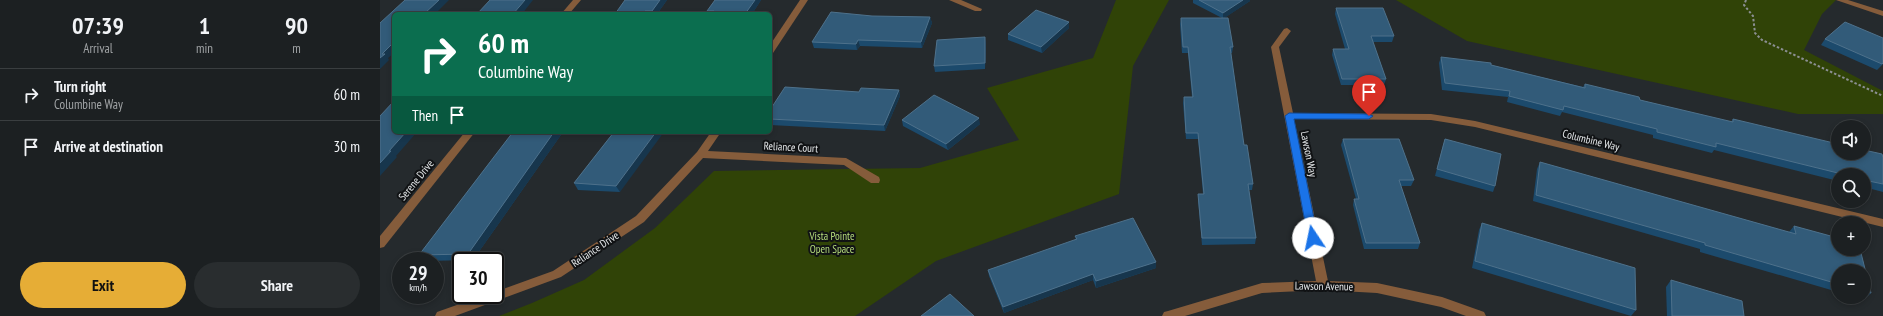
<!DOCTYPE html>
<meta charset="utf-8">
<style>
:root{--surface:#1c2022;--page:#292d2f;--text:#f1f3f6;--muted:#a0a3a5;--line:#3a3e40;--accent:#e6ad36}
body{margin:0;font-family:"PT Sans Narrow",sans-serif;background:var(--page);color:var(--text);height:100vh;display:flex;flex-direction:column;font-size:15px;white-space:nowrap}
*{box-sizing:border-box;margin:0}
p{font-size:13px;color:var(--muted)}
.icon{flex:none;width:22px;height:22px;fill:none;stroke:currentColor;stroke-width:2;stroke-linecap:round;stroke-linejoin:round}
.map{position:relative;flex:1;overflow:hidden}
.drawer{display:flex;flex-direction:column;background:var(--surface);width:380px}
.drawer>*{flex:none}
.hud{position:absolute;left:12px;top:12px;width:380px;height:122px;border-radius:6px;box-shadow:0 2px 6px #0003,0 0 0 1px var(--line);background:#0b6e4f;color:#fff;overflow:hidden}
.controls{position:absolute;left:1451px;top:120px;display:grid;gap:8px}
.controls a{display:grid;place-items:center;width:40px;height:40px;border-radius:50%;background:var(--surface);box-shadow:0 2px 6px #0003,0 0 0 1px var(--line);font-size:20px}
.speed{position:absolute;left:12px;top:252px;display:flex;gap:8px;font-size:20px;font-weight:700;text-align:center}
.speed>*{display:grid;place-content:center;width:52px;height:52px;border-radius:50%;background:var(--surface);box-shadow:0 2px 6px #0003,0 0 0 1px var(--line);line-height:1}
.speed small{font-size:10px;font-weight:400}
.speed .limit{border:2px solid #111;border-radius:6px;background:#fff;color:#111}
.pin{position:absolute;display:grid;place-items:center;width:34px;height:34px;color:#fff;margin:-41px -17px;border-radius:50% 50% 50% 0;rotate:-45deg;box-shadow:0 0 4px #0007}
.pin .icon{rotate:45deg}
.me{position:absolute;width:44px;margin:-22px;rotate:349deg;stroke-linejoin:round;filter:drop-shadow(0 0 3px #0008)}
.turn{display:flex;align-items:center;gap:14px;height:84px;padding:0 20px;font-size:18px}
.turn .icon{width:52px;height:52px;stroke-width:2.5}
.turn b{display:block;font-size:28px;line-height:34px}
.then{display:flex;align-items:center;height:38px;padding:0 20px;background:#0003;gap:8px;font-size:15px}
.eta{display:flex;justify-content:space-evenly;align-items:center;height:68px;text-align:center}
.eta b{font-size:24px;font-weight:800;line-height:28px}
.action{display:flex;gap:8px;margin-top:auto;padding:8px 20px}
.action a{flex:1;height:46px;border-radius:24px;background:var(--accent);color:#111;font-size:16px;font-weight:800;line-height:46px;text-align:center}
.action a+a{background:var(--page);color:var(--text)}
ul{padding:0;list-style:none}
li{display:flex;align-items:center;gap:12px;height:52px;padding:0 20px;border-top:1px solid var(--line)}
li div{flex:1}
li b{display:block;font-size:15px}
li em{font-style:normal}
main{display:flex;flex:1;min-height:0}
.map>svg:first-child{display:block}
.green{fill:#304307}
.lines{fill:none;stroke-linecap:round;stroke-linejoin:round}
.path{stroke:#8b8f92;stroke-width:2;stroke-dasharray:2.5 2;stroke-linecap:butt}
.minor{fill:#855c3b;fill-rule:evenodd}
.wall{fill:#1c4a6c}
.shaded-wall{fill:#17364d}
.building{fill:#325b79;stroke:#4e718b}
.route{fill:#1a73e8;stroke:#114b97}
.labels{text-anchor:middle;stroke-width:4;stroke-linejoin:round;paint-order:stroke}
.street-label{font-size:11px;fill:#e6e9eb;stroke:#101214}
.park-label{font-size:11px;fill:#b6dc7c;stroke:#101214}
</style>
<main>
<section class="drawer">
<div class="eta">
<div><b>07:39</b><p>Arrival</p></div>
<div><b>1</b><p>min</p></div>
<div><b>90</b><p>m</p></div>
</div>
<ul>
<li><svg class="icon" aria-label="right" viewBox="0 0 24 24"><path d="M7 20v-9h11M14 6l5 5-5 5"/></svg><div><b>Turn right</b><p>Columbine Way</p></div><em>60 m</em></li>
<li><svg class="icon" aria-label="arrive" viewBox="0 0 24 24"><path d="M6 21V4h12l-3 4 3 4H6"/></svg><div><b>Arrive at destination</b></div><em>30 m</em></li>
</ul>
<div class="action"><a>Exit</a><a>Share</a></div>
</section>
<div class="map">
<svg width="1503" height="316" viewBox="0 0 1503 316">
<rect width="100%" height="100%" fill="#252a2d"/>
<g class="green">
<path d="M736 0H789L753 66 739 194 556 261 475 316H119L152 303 204 280 275 228 334 171 540 168 639 140 607 88 713 58Z"/>
<path d="M1016 0H1456L1442 14 1424 50 1503 91V114H1418L1087 41Z"/>
</g>
<g class="lines">
<path class="path" d="M1366 0 1364 5 1373 16 1375 33 1382 40 1503 96"/>
<g class="minor">
<path d="M193 0H201L189 14H181Z"/>
<path d="M420 0H428L393 53 390 54V45Z"/>
<path d="M569 0H581L602 9 601 11H595Z"/>
<path d="M1456 0H1468L1503 11V16Z"/>
<path d="M907 28 911 31 899 47 913 113 1051 114 1095 121 1503 219V227L1095 127 1051 120 914 119 948 281 997 283 1062 297 1104 312 1106 316H1086L1061 307 997 293 943 290 882 293 805 316H782L784 312 788 311 882 283 936 281 891 47 904 29Z"/>
<path d="M85 132H95L4 247 0 248V236Z"/>
<path d="M331 132H341L328 151 466 158 499 177 500 180 499 183H491L464 165 323 158 264 222 181 277 75 316H55L57 312 105 295H115V292L173 271 256 216 317 152Z"/>
</g>
</g>
<g class="wall">
<path d="M287 0 277 14H235Z"/>
<path d="M381 0 372 14H328L327 11Z"/>
<path d="M813 0H870V1L844 18 853 47 852 53H851L864 145 873 184 872 190H869L876 238 875 244 822 245 818 200V194H823L818 139H806L803 103 804 97H812L808 53H802L800 24 801 18H842L813 3Z"/>
<path d="M956 8 1014 36 1012 42H993L1006 79 1004 85H961L952 55 953 49H965L955 14Z"/>
<path d="M492 16 550 17 552 23 542 48 480 46 477 50 434 48 432 42Z"/>
<path d="M689 22V28L662 53 628 40V34Z"/>
<path d="M1503 38V64L1497 70 1441 45 1445 39Z"/>
<path d="M606 43 605 69 555 72 554 66Z"/>
<path d="M1061 57 1111 65 1203 87 1205 84 1260 100 1351 122 1353 119 1503 158V192L1484 187V175H1458V181L1334 150 1332 153 1273 138V135L1182 112 1180 116 1127 102 1128 97 1062 90 1059 63Z"/>
<path d="M519 90 520 96 505 131 390 125V110Z"/>
<path d="M522 120 600 124 568 150 523 126Z"/>
<path d="M133 132H183L93 260 44 261 39 255Z"/>
<path d="M234 132 240 192 198 190 194 183Z"/>
<path d="M963 139 1034 180 1031 186H1021L1040 243 1038 249H984L973 205 974 199H976L961 145Z"/>
<path d="M1065 139 1115 186 1113 192 1055 176 1063 145Z"/>
<path d="M1160 162 1409 232 1414 226 1458 238V249H1480L1491 293 1485 299 1477 297H1484V271H1458V292L1320 252V249L1153 201 1157 169Z"/>
<path d="M1102 223 1256 310 1251 316 1092 268 1099 230Z"/>
<path d="M695 236 776 262V268L716 288 713 280 624 313 609 276 608 270 696 240Z"/>
<path d="M1291 280 1364 316H1287L1286 287Z"/>
</g>
<g class="shaded-wall">
<path d="M59 0H69L55 14H44Z"/>
<path d="M145 0H153L142 14H133Z"/>
<path d="M280 0H287L277 14H274L272 11Z"/>
<path d="M375 0H381L372 14H365Z"/>
<path d="M863 0H870V1L843 19V13Z"/>
<path d="M265 11 266 14H263Z"/>
<path d="M550 17 552 23 542 48 541 42Z"/>
<path d="M689 22V28L662 53 661 47Z"/>
<path d="M605 37 606 43 605 69Z"/>
<path d="M478 40 480 46 477 50 476 44Z"/>
<path d="M14 42V53L8 58 9 60 0 69V58L2 54Z"/>
<path d="M519 90 520 96 505 131 504 125Z"/>
<path d="M599 118 600 124 568 150 566 144Z"/>
<path d="M26 132H37L16 156 17 157 0 176V163L9 151Z"/>
<path d="M174 132H183L93 260 88 254Z"/>
<path d="M276 132H284L240 192 236 186Z"/>
<path d="M776 262V268L716 288V281Z"/>
<path d="M713 274V280L624 313 623 307Z"/>
</g>
<g class="building">
<path d="M25 0H59L44 14H14V42L2 54H5L0 58V23Z"/>
<path d="M110 0H145L133 14H97Z"/>
<path d="M245 0H280L272 11H265L263 14H235Z"/>
<path d="M335 0H375L365 14H332L334 11H327Z"/>
<path d="M819 0H863L843 13Z"/>
<path d="M956 8H1003L1014 36H991L1006 79H962L953 49H969Z"/>
<path d="M656 10 689 22 661 47 628 34Z"/>
<path d="M451 12 492 16 550 17 541 42 478 40 476 44 432 42Z"/>
<path d="M801 18H848L853 47H850L864 145H867L873 184H868L876 238H822L818 194H824L818 133H806L804 97H813L808 47H803Z"/>
<path d="M1465 22 1503 38V63L1502 64 1445 39Z"/>
<path d="M605 37V63L554 66 557 40Z"/>
<path d="M1061 57 1111 63V65L1205 88V84L1259 97 1260 100 1353 122V119L1458 144V153H1484V150L1502 154 1503 158V184L1484 180V175H1466L1336 143V147L1277 132V129L1184 106 1183 110 1129 96 1130 91 1065 83Z"/>
<path d="M405 87 479 92 481 88 519 90 504 125 390 119V110Z"/>
<path d="M554 95 599 118 566 144 522 120Z"/>
<path d="M14 101V132H26L9 151H11L0 163V116Z"/>
<path d="M133 132H174L88 254 39 255Z"/>
<path d="M234 132H276L236 186 194 183Z"/>
<path d="M963 139H1019L1034 180H1019L1040 243H986L974 199H979Z"/>
<path d="M1065 139 1121 154 1115 186 1057 169Z"/>
<path d="M1160 162 1416 234 1414 226 1458 238V249H1480L1491 293 1484 291V271H1458V284L1325 245V243L1156 195Z"/>
<path d="M753 218 776 262 716 281 713 274 623 307 608 270 697 239 695 236Z"/>
<path d="M1102 223 1255 268 1256 310 1095 261Z"/>
<path d="M1291 280 1362 301 1364 316H1292Z"/>
<path d="M570 294 594 316H541Z"/>
</g>
<path class="route" d="M909 113 989 114 993 116 989 119H914L938 238 933 242 928 238 905 116Z"/>
<g class="labels">
<g class="street-label">
<text transform="translate(1211 140) rotate(14)" y="4">Columbine Way</text>
<text transform="translate(411 147) rotate(3)" y="4">Reliance Court</text>
<text transform="translate(929 154) rotate(79)" y="4">Lawson Way</text>
<text transform="translate(36 180) rotate(-51)" y="4">Serene Drive</text>
<text transform="translate(215 249) rotate(-34)" y="4">Reliance Drive</text>
<text transform="translate(944 286) rotate(1)" y="4">Lawson Avenue</text>
</g>
<g class="park-label">
<text x="452" y="240">Vista Pointe<tspan x="452" dy="13">Open Space</tspan></text>
</g>
</g>
</svg>
<div class="controls">
<a><svg class="icon" aria-label="sound" viewBox="0 0 24 24"><path d="M4 9h4l5-4v14l-5-4H4zM17 9q2 3 0 6"/></svg></a>
<a><svg class="icon" aria-label="search" viewBox="0 0 24 24"><circle cx="10" cy="10" r="6"/><path d="M15 15l6 6"/></svg></a>
<a>+</a>
<a>−</a>
</div>
<div class="speed"><div>29<small>km/h</small></div><div class="limit">30</div></div>
<div class="pin" style="left:989px;top:116px;background:#d93025"><svg class="icon" aria-label="arrive" viewBox="0 0 24 24"><path d="M6 21V4h12l-3 4 3 4H6"/></svg></div>
<svg class="me" style="left:933px;top:238px" viewBox="-20 -20 40 40"><circle r="19" fill="#fff"/><path d="M0-13L10 11 0 6-10 11z" fill="#1a73e8"/></svg>
<div class="hud">
<div class="turn"><svg class="icon" aria-label="right" viewBox="0 0 24 24"><path d="M7 20v-9h11M14 6l5 5-5 5"/></svg><div><b>60 m</b>Columbine Way</div></div>
<div class="then">Then<svg class="icon" aria-label="arrive" viewBox="0 0 24 24"><path d="M6 21V4h12l-3 4 3 4H6"/></svg></div>
</div>
</div>
</main>
